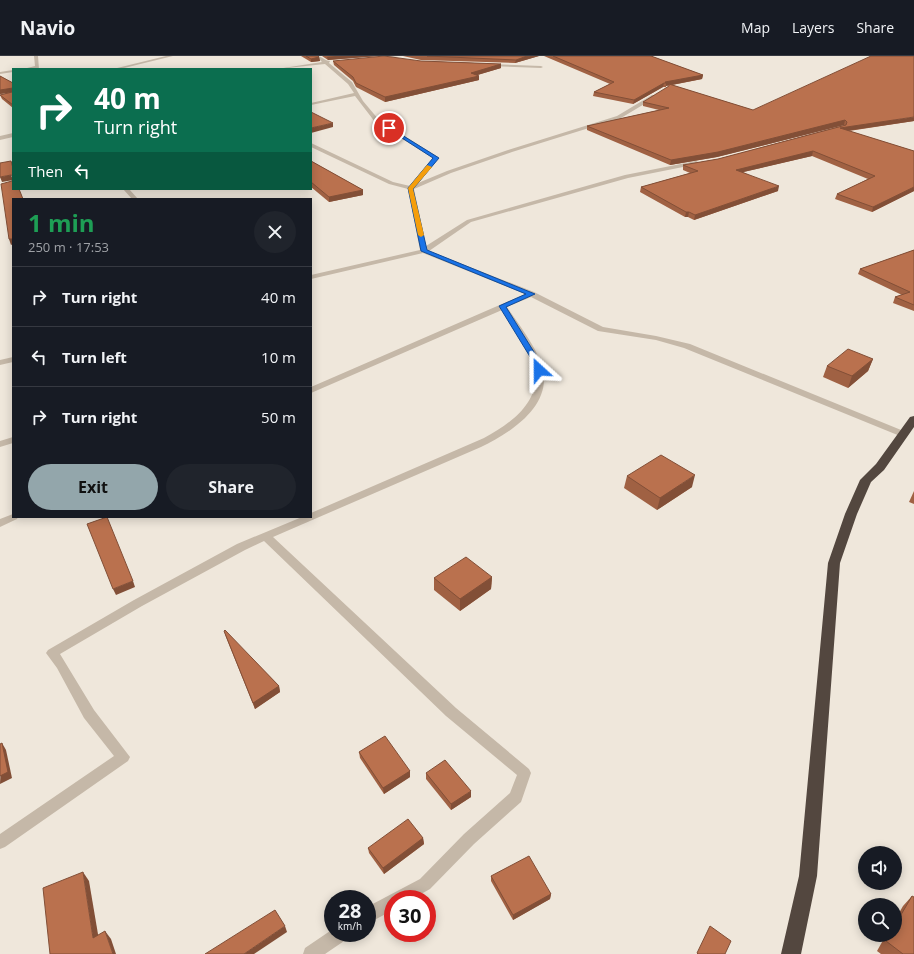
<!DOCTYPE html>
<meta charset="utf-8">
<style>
:root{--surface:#171b24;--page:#20242c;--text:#f1f3f6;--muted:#9ea1a6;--line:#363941;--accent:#93a6ab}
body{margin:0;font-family:"Open Sans",sans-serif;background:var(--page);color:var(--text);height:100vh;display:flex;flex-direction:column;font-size:15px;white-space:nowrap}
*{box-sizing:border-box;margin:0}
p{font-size:13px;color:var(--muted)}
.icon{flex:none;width:22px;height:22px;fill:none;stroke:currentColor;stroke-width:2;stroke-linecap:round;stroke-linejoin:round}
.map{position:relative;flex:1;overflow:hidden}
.sheet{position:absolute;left:12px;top:142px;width:300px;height:320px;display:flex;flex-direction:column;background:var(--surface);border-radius:0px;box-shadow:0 2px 10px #0003}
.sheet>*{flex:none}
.hud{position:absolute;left:12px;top:12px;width:300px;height:122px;border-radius:0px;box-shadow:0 2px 10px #0003;background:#0b6e4f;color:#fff;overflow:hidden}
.controls{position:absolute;left:858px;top:790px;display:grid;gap:8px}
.controls a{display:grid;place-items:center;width:44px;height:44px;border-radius:50%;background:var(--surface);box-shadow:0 2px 10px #0003;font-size:20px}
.speed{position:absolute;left:324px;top:834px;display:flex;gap:8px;font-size:20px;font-weight:700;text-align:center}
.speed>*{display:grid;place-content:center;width:52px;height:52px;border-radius:50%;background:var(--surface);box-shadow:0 2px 10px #0003;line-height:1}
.speed small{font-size:10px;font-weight:400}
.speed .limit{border:6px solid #d22;background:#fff;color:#111}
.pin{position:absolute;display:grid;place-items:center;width:34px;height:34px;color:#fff;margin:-17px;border:2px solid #fff;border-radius:50%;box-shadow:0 1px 4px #0007}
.me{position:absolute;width:44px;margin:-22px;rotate:336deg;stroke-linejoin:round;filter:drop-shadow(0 0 3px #0008)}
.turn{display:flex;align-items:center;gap:14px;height:84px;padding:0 16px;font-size:18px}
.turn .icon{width:52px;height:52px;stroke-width:2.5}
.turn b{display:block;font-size:28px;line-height:34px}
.then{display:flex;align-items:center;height:38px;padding:0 16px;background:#0003;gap:8px;font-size:15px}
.round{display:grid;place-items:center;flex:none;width:42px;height:42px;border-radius:21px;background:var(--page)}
.headline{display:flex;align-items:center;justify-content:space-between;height:68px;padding:0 16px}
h1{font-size:24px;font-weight:700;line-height:30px;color:#1e9e55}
.action{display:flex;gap:8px;margin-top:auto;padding:8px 16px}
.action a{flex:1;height:46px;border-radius:24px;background:var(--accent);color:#111;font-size:16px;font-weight:700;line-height:46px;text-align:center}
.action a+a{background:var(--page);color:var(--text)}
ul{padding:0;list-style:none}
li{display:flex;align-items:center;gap:12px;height:60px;padding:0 16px;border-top:1px solid var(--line)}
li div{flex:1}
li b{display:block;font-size:15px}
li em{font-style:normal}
header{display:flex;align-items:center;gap:24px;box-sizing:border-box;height:56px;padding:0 20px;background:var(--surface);border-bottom:1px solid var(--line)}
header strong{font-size:19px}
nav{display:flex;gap:22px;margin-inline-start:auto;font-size:14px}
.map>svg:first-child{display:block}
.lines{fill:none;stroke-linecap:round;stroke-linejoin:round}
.minor{fill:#c5b8a8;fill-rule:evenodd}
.highway{fill:#53473f;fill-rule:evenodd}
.wall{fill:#a06143}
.shaded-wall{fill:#824f37}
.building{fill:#ba714e;stroke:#824f37}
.route{fill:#1a73e8;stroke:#114b97}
.slow{fill:#f59e0b}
</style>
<header>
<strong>Navio</strong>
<nav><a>Map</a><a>Layers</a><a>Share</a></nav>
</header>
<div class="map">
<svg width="914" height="898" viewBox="0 0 914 898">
<rect width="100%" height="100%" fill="#efe7db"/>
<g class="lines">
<g class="minor">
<path d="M34 0H38L39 13H23L35 10Z"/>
<path d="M166 0H173L120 13H113Z"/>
<path d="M316 0C322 0 325 5 330 5L329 7 352 26 363 45 379 64 438 101V103L418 127 447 115 508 94 617 60 652 39H656V41L621 62 512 96 451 117 414 133 426 190 467 164 625 119 696 105 698 106V108L628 122 471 166 429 195 534 236 603 271 656 280 690 288 906 376 908 378 903 381 900 380 684 292 656 284 598 275 531 241 507 251C519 269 533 286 541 307 556 348 512 376 481 391L273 481 456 652 529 713 531 717 521 746 474 788 430 833 412 843H393V854L367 868V851L420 823 464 778 510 737 517 719 446 660 264 485 245 494 142 550 60 598 94 654 130 701 128 705 5 791 0 793V778L114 700 84 662 57 612 46 597 48 594 134 544 237 488 302 461H311V457L484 382C512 367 545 343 533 307 526 287 512 271 502 254L311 337V331L525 238 423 197 311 223V219L420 194 408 133 389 128 311 91V87L393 126 410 130 433 102 375 66 355 40 311 49V47L354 37 348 28 325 8 277 13 322 6Z"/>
<path d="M386 0H398L379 3 377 2Z"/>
<path d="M488 8 541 10 543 11 541 12 487 10Z"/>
<path d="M13 14V16L0 18V16Z"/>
<path d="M13 77V81L0 84V80Z"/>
<path d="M123 133H129L138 143H132Z"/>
<path d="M13 301V306L0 309V304Z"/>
<path d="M13 381V387L0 391V385Z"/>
<path d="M13 458V461H18L17 463 0 471V463Z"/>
<path d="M333 873V877H349L347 883 325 898H303L305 892Z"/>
</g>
<path class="highway" d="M914 360V371L884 414 871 426 857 458 840 507 817 820 801 898H781L799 820 828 507 845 458 860 424 876 408 910 361Z"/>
</g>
<g class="wall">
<path d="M301 0H318L319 1 320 5 311 6Z"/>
<path d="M322 0H378L328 4Z"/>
<path d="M403 0H539L515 7 421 4Z"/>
<path d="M544 0H651L703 19 702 23 672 29 753 54 914 65 849 75 914 95V135L872 156 835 143 837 138 868 123 812 100 743 116 778 135 694 164 688 161H685L640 136 641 131 690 117 683 114V109L718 103 845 69H844L717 101 670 109 587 74V70L659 54 643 50V46L669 31V29L666 30V31H663L633 48 593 40 594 36 610 28Z"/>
<path d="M333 5H421L501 8V12L477 19 479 20V24L385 46 356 31 353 25 334 9Z"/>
<path d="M0 20 13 27V52L2 43 0 39 12 36 0 38Z"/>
<path d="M311 105 363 134V139L329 146 311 131Z"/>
<path d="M914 194V255L893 247 895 241 902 239 858 218 860 213Z"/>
<path d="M873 303 868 315 848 332 823 321 827 310Z"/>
<path d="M627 420 692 431 657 454 624 432Z"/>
<path d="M914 435V448L909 446Z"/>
<path d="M492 521 491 533 460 555 434 534V522Z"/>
<path d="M224 575 279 630 280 636 255 653 226 581Z"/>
<path d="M359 696 410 715V721L384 738 360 702Z"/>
<path d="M426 717 471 741 451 754 426 723Z"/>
<path d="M423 782 424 788 384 818 369 797 368 792Z"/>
<path d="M491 820 551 838 550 843 513 864 491 825Z"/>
<path d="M912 840 914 898H881L877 895 886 879H895V864L903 850Z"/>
</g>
<g class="shaded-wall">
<path d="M335 0H378L328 4 327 1Z"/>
<path d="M527 0H539L515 7 516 4Z"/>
<path d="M319 1 320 5 311 6V3Z"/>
<path d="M501 8V12L471 21V17Z"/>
<path d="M703 19 702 23 666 30V27L665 26Z"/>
<path d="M479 20V24L385 46V41Z"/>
<path d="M664 27 663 31 633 48 634 44Z"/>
<path d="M13 32V36L0 38V34Z"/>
<path d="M914 61V65L839 76 840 72Z"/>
<path d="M845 64 844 69 717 101 670 109 671 104Z"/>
<path d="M333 67V71L311 77V72Z"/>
<path d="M813 95 812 100 735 118 736 114Z"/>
<path d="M11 119 13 124 2 126 0 121Z"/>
<path d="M779 130 778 135 694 164 695 159Z"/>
<path d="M914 131V135L872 156 873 151Z"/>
<path d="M363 134V139L329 146V141Z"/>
<path d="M686 156H689L688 161H685Z"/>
<path d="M9 183H13V188L11 189Z"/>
<path d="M873 303 868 315 848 332 852 320Z"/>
<path d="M695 419 692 431 657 454 660 442Z"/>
<path d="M492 521 491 533 460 555V543Z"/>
<path d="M133 525 135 531 116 539 113 533Z"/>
<path d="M279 630 280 636 255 653 253 647Z"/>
<path d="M2 687 6 694 12 722 0 728Z"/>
<path d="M410 715V721L384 738 383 732Z"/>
<path d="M471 735V741L451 754V748Z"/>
<path d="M423 782 424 788 384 818 383 812Z"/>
<path d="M83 816 89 825 100 890 93 882Z"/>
<path d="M551 838 550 843 513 864V859Z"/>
<path d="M285 870 287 876 254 898H244Z"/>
<path d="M105 875 111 883 116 898H113Z"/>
</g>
<g class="building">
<path d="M306 0H318L319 1 311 3Z"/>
<path d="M384 0 421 5 501 8 471 17 479 20 385 41 356 27 353 21 333 5Z"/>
<path d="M427 0H527L516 4Z"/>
<path d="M553 0H651L703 19 665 26 666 27H664L634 44 594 36 614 26Z"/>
<path d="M871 0H914V61L840 72 914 95V131L873 151 837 138 875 120 813 95 736 114 779 130 695 159 689 156H686L641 131 698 115 683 109 718 103 846 69 847 66 845 64 718 96 671 104 587 70 669 52 643 46 669 30V28L753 54Z"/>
<path d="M0 20 13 27V49L0 39 12 36 13 32 0 34Z"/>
<path d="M311 56 333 67 311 72Z"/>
<path d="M11 105 13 112V133H19L23 143H13V183H9L1 128 12 125 13 120 11 119 0 121V107Z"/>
<path d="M311 105 363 134 329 141 311 126Z"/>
<path d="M914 194V249L895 241 910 236 860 213Z"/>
<path d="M848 293 873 303 852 320 827 310Z"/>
<path d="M661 399 695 419 660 442 627 420Z"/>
<path d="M107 461 133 525 113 533 87 468Z"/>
<path d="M466 501 492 521 460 543 434 522Z"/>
<path d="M225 574 279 630 253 647 224 575Z"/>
<path d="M385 680 410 715 383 732 359 696Z"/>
<path d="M2 687 8 716 0 720V688Z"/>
<path d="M445 704 471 735 451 748 426 717Z"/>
<path d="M408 763 423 782 383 812 368 792Z"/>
<path d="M529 800 551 838 513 859 491 820Z"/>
<path d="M83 816 93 882 105 875 113 898H50L43 832Z"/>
<path d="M912 840 914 841V898H903L886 885 889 879H895V869Z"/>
<path d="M275 854 285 870 244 898H205Z"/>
<path d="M710 870 731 885 725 898H698L697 897Z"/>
</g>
<path class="route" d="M389 71 439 102 413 133 427 194 535 238 506 251 539 304 543 314 542 316H537L532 304 499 250 526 238 421 195 408 132 433 102 388 73Z"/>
<path class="slow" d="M427 109 432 111 413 133 424 179 421 181 418 179 408 132Z"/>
</svg>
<div class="controls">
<a><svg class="icon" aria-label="sound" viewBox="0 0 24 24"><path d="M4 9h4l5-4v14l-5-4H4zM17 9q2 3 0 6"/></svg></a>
<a><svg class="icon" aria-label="search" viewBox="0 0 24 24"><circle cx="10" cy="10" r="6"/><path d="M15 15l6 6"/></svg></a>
</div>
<div class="speed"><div>28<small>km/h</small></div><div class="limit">30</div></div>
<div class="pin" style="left:389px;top:72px;background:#d93025"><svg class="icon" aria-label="arrive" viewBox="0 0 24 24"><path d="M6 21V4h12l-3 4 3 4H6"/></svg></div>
<svg class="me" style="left:539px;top:314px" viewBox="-20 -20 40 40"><path d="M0-17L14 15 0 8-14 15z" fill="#1a73e8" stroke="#fff" stroke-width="4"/></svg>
<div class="hud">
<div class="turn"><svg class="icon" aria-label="right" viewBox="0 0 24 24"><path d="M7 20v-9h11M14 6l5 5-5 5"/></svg><div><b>40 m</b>Turn right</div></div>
<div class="then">Then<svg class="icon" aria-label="left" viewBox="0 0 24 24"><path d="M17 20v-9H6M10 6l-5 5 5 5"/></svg></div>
</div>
<section class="sheet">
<div class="headline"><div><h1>1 min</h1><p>250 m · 17:53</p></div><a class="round"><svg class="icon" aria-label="close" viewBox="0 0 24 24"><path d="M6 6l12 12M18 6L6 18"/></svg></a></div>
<ul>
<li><svg class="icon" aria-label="right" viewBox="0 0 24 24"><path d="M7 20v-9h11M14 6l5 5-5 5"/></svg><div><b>Turn right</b></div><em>40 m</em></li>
<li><svg class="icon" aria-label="left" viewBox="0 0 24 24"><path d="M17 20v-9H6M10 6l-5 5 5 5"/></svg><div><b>Turn left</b></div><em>10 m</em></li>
<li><svg class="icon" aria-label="right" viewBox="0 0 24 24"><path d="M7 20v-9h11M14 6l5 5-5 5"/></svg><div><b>Turn right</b></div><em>50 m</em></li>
</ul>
<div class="action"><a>Exit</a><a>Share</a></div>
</section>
</div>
